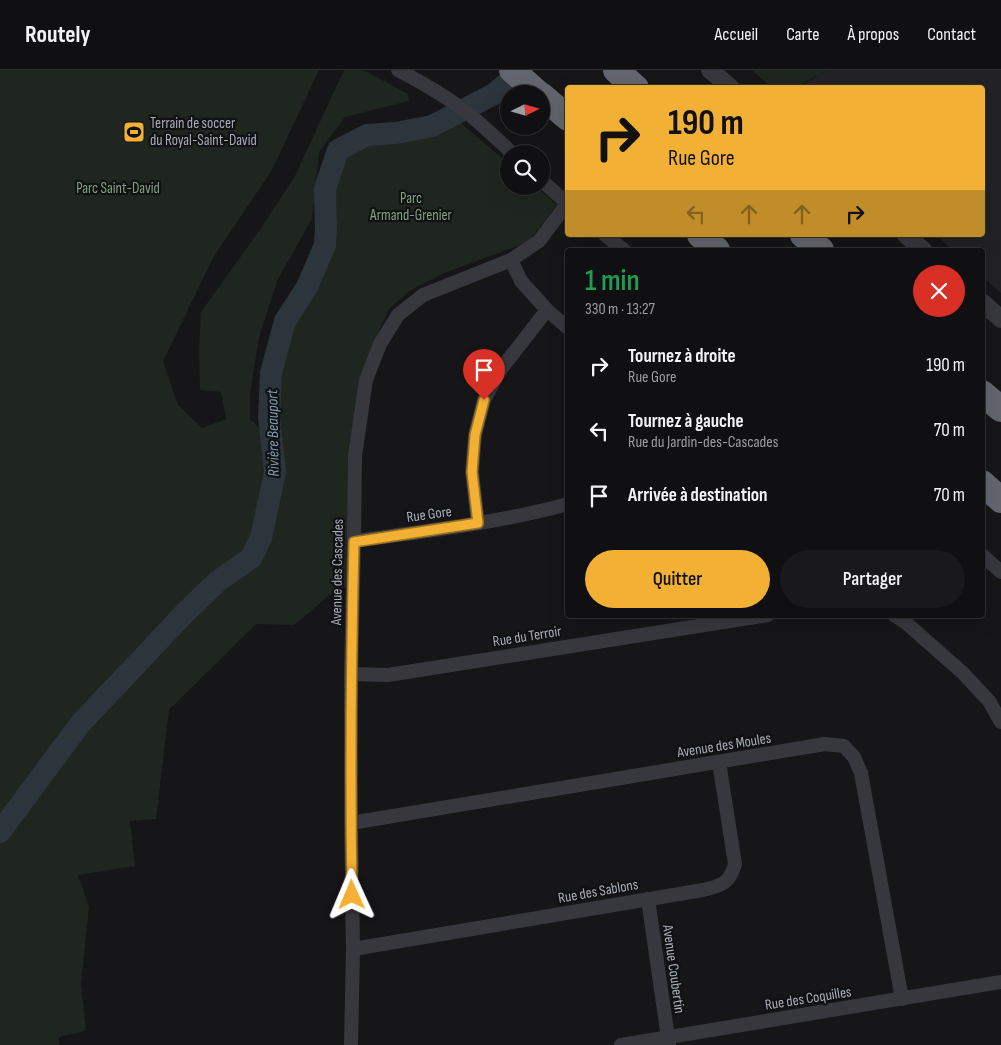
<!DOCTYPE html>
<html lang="fr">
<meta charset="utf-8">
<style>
:root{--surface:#101012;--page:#19191b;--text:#f1f3f6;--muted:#9c9d9f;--line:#303032;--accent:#f2b134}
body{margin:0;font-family:"Sofia Sans Condensed",sans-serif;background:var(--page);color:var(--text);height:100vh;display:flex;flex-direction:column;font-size:19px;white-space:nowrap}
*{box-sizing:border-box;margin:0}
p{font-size:16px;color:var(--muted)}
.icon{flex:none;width:28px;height:28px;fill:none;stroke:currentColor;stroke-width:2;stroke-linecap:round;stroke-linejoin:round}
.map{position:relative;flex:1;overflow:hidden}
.panel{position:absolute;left:565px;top:178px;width:420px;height:370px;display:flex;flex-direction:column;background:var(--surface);border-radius:5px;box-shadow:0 5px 20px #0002,0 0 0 1px var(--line)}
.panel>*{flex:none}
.top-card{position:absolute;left:565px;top:15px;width:420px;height:152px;border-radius:5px;box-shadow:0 5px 20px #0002,0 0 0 1px var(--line);background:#f2b134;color:#111;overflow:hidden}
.needle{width:32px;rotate:85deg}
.fabs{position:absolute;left:500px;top:15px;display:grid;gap:10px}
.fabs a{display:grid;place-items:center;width:50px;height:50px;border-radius:50%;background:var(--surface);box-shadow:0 5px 20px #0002,0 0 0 1px var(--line);font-size:25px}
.pin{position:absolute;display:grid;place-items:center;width:42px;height:42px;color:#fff;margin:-51px -21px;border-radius:50% 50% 50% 0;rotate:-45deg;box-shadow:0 0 5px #0007}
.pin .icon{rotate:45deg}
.me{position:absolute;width:55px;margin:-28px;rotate:359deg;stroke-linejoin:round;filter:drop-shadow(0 0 4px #0008)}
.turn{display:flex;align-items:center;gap:18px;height:105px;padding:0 20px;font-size:22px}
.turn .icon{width:65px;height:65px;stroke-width:2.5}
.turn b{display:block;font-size:35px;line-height:42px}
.lanes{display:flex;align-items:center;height:48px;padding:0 20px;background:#0003;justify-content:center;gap:25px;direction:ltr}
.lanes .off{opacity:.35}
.round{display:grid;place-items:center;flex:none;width:52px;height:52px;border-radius:26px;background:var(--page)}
.summary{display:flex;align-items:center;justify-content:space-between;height:85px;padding:0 20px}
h1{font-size:30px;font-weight:600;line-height:38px;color:#1e9e55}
.button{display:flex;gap:10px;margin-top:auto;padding:10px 20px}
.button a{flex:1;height:58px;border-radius:30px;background:var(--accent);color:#111;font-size:20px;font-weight:600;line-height:58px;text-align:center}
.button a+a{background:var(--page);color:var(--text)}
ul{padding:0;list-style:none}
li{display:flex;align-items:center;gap:15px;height:65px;padding:0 20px}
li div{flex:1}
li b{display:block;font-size:19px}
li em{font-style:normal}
header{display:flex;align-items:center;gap:30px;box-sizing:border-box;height:70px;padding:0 25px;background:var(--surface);border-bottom:1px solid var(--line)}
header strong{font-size:24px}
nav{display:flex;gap:28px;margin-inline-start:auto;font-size:18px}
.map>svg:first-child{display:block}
.built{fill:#222225}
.green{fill:#1e261f}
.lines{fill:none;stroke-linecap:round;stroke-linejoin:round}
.river{stroke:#2c353c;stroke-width:22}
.minor{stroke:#37383d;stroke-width:14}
.tertiary{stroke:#37383d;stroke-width:18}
.motorway{stroke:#63666e;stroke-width:26}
.route-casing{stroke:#9d7322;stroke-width:12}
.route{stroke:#f2b134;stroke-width:9}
.labels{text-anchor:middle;stroke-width:4.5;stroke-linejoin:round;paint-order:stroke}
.poi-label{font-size:15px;fill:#a8adb8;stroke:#111113;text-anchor:start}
.park-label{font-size:15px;fill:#7fa381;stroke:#111113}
.street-label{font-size:15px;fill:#a8adb8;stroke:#111113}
.water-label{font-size:16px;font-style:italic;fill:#7f9bb3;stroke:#111113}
</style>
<header>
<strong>Routely</strong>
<nav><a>Accueil</a><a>Carte</a><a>À propos</a><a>Contact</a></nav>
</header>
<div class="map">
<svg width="1001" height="975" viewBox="0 0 1001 975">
<rect width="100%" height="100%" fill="#161618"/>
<path class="built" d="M827 0H1001V223L983 207 982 180H953L936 165H982V18H797Z"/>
<g class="green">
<path d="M0 0H319L272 100 214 186 163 291 178 335 202 358 226 349 221 322 200 320 199 280 201 242 259 161 295 106 344 0H360L369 3 408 24 409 31 345 47 319 82 312 149 278 209 259 267 250 324V349L272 369 277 368 275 332 276 299 287 270 305 234 317 216 333 178 337 149 335 131 336 106 341 92 352 79 382 67 427 62 461 53 509 94V116H535L557 135 528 172 444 203 411 220 389 239 369 283 358 333 352 518 339 517 294 555 256 554 169 640 156 749 130 751 135 796 78 805 89 837 81 914 86 961 59 967V975H0Z"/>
<path d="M752 0H827L797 17H771Z"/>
</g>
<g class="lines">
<path class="river" d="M0 762 80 654 184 544 218 511 251 488 261 468 275 402 269 347 271 303 285 251 307 217 325 175 326 158 325 119 338 80 367 65 396 63 432 56 494 24 522 0"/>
<g class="minor">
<path d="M398 0C419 11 439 22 458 36 478 50 495 67 513 84"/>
<path d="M541 110 568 134"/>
<path d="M605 165 624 180"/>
<path d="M511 190 521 211 547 240 568 258"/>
<path d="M478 453 472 402 475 365 484 330 501 299 547 240"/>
<path d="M354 471C426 461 498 453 568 434"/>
<path d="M982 485 1001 502"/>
<path d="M894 545 905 552 963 603 989 631 1001 652"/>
<path d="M351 604 388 605 768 545"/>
<path d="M351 753 825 674 844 676 854 687 861 703 902 929"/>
<path d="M648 829 669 975"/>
<path d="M353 879 703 820C721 816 730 813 735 794L719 692"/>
<path d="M351 975 353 879 351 753V604L354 471 355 386 366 310 380 274 398 245 423 225 511 190 539 171 567 134"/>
<path d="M621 975 1001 912"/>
</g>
<g class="tertiary">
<path d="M710 0 731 18"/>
<path d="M906 165 923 180"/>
<path d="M982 232 1001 249"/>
</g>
<g class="motorway">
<path d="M512 0 539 24"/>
<path d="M616 0 636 18"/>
<path d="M541 25 568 48"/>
<path d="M700 165 717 180"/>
<path d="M803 165 821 180"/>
<path d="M982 323 1001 339"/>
<path d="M982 413 1001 430"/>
</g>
</g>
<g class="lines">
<g class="route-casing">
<path id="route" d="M352 825C350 707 351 590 354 472L478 453 472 402 475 365 484 330"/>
</g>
<use href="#route" class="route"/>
</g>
<defs>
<g id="stadium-square" transform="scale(1.125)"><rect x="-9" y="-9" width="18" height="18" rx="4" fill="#f2b134" stroke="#111113"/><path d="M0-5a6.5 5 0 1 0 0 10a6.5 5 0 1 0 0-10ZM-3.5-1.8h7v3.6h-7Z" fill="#111"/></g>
</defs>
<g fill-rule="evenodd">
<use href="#stadium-square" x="134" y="62"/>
</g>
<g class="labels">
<g class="poi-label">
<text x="150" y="58">Terrain de soccer<tspan x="150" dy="17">du Royal-Saint-David</tspan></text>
</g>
<g class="park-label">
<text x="118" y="123">Parc Saint-David</text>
<text x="411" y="133">Parc<tspan x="411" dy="17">Armand-Grenier</tspan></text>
</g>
<g class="street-label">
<text transform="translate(429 444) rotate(-8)" y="5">Rue Gore</text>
<text transform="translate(337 502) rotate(-89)" y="5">Avenue des Cascades</text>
<text transform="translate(527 566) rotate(-9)" y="5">Rue du Terroir</text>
<text transform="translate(724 675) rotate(-9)" y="5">Avenue des Moules</text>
<text transform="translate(598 821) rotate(-10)" y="5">Rue des Sablons</text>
<text transform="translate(674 899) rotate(82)" y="5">Avenue Coubertin</text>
<text transform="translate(808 928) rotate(-9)" y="5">Rue des Coquilles</text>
</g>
<g class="water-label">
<text transform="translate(272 363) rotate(-91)" y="6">Rivière Beauport</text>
</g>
</g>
</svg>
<div class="fabs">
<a><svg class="needle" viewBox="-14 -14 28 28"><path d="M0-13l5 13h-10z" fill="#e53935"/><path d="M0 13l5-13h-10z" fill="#9c9d9f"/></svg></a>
<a><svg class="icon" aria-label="search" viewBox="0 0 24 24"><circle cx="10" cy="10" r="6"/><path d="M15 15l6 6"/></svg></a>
</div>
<div class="pin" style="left:484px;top:330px;background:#d93025"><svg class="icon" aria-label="arrive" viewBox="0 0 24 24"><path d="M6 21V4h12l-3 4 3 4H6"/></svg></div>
<svg class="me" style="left:352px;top:825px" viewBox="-20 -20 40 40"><path d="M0-17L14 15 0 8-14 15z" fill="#f2b134" stroke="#fff" stroke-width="4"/></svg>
<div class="top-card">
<div class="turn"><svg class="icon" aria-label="right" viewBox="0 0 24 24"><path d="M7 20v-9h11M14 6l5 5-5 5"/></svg><div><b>190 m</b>Rue Gore</div></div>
<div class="lanes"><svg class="icon off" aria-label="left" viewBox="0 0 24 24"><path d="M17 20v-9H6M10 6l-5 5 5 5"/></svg><svg class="icon off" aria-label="ahead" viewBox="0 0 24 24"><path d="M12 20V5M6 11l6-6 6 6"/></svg><svg class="icon off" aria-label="ahead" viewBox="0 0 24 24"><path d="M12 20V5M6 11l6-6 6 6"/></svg><svg class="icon" aria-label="right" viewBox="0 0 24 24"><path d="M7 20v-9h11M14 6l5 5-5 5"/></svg></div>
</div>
<section class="panel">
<div class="summary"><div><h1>1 min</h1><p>330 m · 13:27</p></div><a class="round" style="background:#d93025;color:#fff"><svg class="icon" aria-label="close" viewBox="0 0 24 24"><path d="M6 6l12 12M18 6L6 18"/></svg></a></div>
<ul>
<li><svg class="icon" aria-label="right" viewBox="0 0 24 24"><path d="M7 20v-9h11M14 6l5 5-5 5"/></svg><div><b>Tournez à droite</b><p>Rue Gore</p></div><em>190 m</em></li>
<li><svg class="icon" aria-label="left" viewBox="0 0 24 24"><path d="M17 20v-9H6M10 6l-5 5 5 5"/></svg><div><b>Tournez à gauche</b><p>Rue du Jardin-des-Cascades</p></div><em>70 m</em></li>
<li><svg class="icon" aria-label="arrive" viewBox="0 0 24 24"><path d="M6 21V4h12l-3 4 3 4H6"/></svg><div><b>Arrivée à destination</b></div><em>70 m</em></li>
</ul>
<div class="button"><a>Quitter</a><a>Partager</a></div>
</section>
</div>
